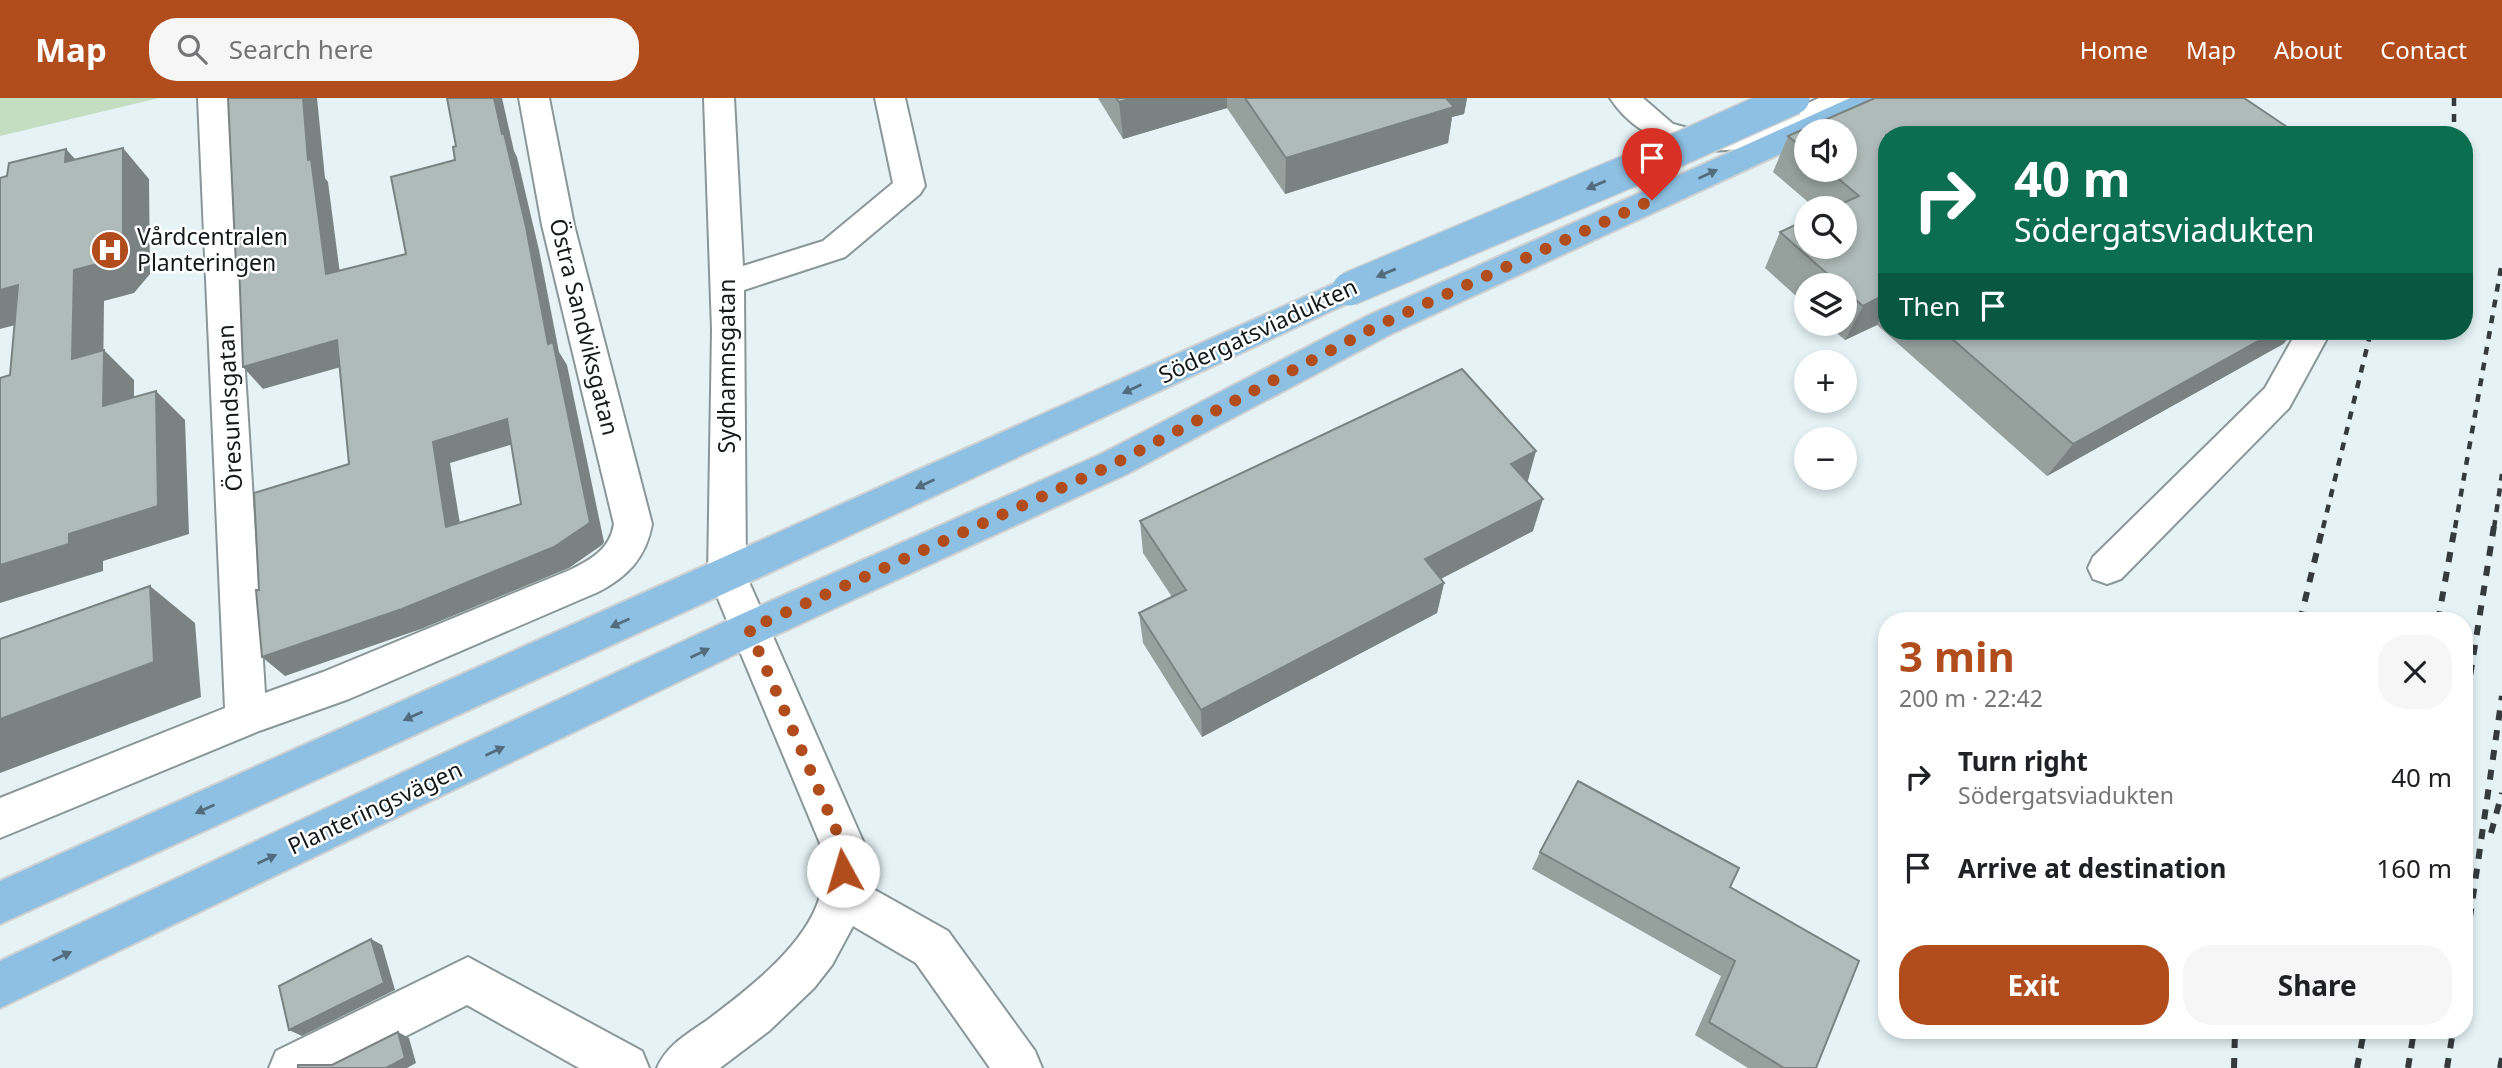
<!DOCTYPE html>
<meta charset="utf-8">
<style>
:root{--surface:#fff;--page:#f6f6f6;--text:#202124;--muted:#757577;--accent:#b14c1c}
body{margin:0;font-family:"Noto Sans",sans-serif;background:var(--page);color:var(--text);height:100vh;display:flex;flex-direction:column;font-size:26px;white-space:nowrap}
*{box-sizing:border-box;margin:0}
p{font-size:23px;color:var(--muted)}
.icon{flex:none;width:38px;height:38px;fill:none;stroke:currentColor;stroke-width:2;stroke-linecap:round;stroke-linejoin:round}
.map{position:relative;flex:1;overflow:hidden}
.sheet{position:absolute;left:1878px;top:514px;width:595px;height:427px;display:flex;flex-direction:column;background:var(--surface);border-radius:28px;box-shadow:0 4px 10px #0003}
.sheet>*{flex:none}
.hud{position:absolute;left:1878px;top:28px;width:595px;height:214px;border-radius:28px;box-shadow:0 4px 10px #0003;background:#0b6e4f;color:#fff;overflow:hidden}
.fabs{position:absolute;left:1794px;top:21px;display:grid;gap:14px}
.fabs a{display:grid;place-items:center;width:63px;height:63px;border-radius:50%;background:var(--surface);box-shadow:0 4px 10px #0003;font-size:35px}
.pin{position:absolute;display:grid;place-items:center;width:60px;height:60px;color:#fff;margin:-72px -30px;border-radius:50% 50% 50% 0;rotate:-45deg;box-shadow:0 0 7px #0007}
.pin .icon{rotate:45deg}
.me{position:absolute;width:77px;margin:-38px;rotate:354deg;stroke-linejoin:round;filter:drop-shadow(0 0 5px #0008)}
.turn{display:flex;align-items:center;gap:24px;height:147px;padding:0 21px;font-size:32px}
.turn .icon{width:91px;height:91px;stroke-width:2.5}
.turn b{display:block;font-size:49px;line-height:60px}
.then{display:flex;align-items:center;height:66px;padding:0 21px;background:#0003;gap:14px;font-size:26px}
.round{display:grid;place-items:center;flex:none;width:74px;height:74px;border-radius:28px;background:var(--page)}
.overview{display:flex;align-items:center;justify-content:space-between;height:119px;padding:0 21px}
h1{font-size:42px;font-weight:700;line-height:52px;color:var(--accent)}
.button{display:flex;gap:14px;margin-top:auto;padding:14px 21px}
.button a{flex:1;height:80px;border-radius:28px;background:var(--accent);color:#fff;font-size:28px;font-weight:700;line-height:80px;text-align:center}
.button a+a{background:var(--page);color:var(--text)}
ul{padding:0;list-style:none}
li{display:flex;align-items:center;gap:21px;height:91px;padding:0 21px}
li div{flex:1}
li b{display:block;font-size:26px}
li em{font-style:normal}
header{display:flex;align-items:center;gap:42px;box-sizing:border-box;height:98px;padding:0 35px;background:var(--accent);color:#fff}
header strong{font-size:33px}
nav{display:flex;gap:38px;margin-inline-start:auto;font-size:24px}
.search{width:490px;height:63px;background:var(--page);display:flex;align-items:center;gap:18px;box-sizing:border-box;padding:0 24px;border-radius:28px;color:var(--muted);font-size:26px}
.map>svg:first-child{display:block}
.green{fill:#c3dec0}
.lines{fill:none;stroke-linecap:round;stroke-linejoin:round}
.minor-casing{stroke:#8a9799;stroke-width:4}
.major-casing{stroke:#d0d1d1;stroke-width:4}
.minor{fill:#fff;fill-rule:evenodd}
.major{fill:#8ec0e3;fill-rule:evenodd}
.rail-far1{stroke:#353a3c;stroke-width:4.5;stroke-dasharray:8 8;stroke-linecap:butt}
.rail{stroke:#353a3c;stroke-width:6;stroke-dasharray:10 10;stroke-linecap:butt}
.major-bridge-casing{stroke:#d0d1d1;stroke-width:36;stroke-linecap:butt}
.major-bridge{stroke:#8ec0e3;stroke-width:33}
.wall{fill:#96a19e;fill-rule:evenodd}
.shaded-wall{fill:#7a8381}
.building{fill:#afbbb8;stroke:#7a8381;stroke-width:2;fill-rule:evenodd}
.oneway{fill:#526c7e}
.route{stroke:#b14c1c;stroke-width:12;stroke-dasharray:0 21.6}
.labels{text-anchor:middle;stroke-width:5;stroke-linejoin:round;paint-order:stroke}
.poi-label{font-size:23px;fill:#15191a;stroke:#fff;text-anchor:start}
.street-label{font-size:23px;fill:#15191a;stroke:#fff}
</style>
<header>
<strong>Map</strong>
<div class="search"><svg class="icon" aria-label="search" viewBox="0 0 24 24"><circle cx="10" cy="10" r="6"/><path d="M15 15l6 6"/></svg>Search here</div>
<nav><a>Home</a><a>Map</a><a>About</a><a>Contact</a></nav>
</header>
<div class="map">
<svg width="2502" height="970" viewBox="0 0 2502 970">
<rect width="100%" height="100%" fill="#e5f3f6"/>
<path class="green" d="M0 0H159L0 38Z"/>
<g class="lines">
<g class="minor-casing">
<g id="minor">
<path d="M198 0H228L265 595 323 574 570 472C592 461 610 451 614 426L542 127 519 0H549L574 127 652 426C646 460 627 479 598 494L349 601 259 633 0 740V700L225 610Z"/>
<path d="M704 0H734L743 168 823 143 893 85 875 0H905L925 88 920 96 845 159 744 192 746 477 866 750V787L948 833 1035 953 1042 970H990L916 865 853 828 832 867 814 890 769 933 720 970H657C667 947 686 937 706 923 746 893 806 848 820 798 824 783 822 766 822 750L708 477 712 232Z"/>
<path d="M1610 0H1643L1673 26 1699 33 1738 32 1763 26 1819 0H1859L1854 7C1830 18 1806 33 1781 42 1722 61 1647 57 1610 0Z"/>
<path d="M2297 233H2331L2289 310 2121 481 2107 486 2093 481 2088 470 2093 459 2265 290Z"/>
<path d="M468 859 642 953 649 970H579L467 907 343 970H269L276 953Z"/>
</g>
</g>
<g class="major-casing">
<g id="major">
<path d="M1850 0H1890L1885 7 1828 33H1806V44L1391 236 1127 376 763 543 0 910V863L735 519 1101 356 1367 218Z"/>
<path d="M1349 179 1361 183 1366 191 1361 199 741 488 0 826V783Z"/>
</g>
</g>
<use href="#minor" class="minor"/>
<use href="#major" class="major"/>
<g class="rail-far1">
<path d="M2454 0V37"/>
<path d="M2323 430 2371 233"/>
<path d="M2455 430 2502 164"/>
<path d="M2494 430 2502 376"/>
</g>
<g class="rail">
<path d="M2300 523 2323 428"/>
<path d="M2438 523 2455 428"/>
<path d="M2464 616 2494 428"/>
<path d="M2491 735 2502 695"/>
<path d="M2467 840 2502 598"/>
<path d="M2464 860 2469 830"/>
<path d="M2234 970 2235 933"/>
<path d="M2357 970 2364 933"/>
<path d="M2408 970 2414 933"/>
<path d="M2447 970 2453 933"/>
<path d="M2500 970 2502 960"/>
</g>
<g class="major-bridge-casing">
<path id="major-bridge" d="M1349 191 1648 65 1793 0"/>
</g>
<use href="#major-bridge" class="major-bridge"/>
</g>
<g class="wall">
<path d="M1098 0H1467L1464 16 1452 19 1448 45 1285 96 1227 10 1123 41Z"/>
<path d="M1875 0H2244L2299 37H1886V233H2295L2283 246 2047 378 1877 227 1845 242 1826 226H1844V187H1806V207L1765 170 1780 134 1806 122V149H1844V110H1815L1773 74 1788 38ZM1806 33H1844V72H1806Z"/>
<path d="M1527 384 1533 433 1441 481 1444 485 1437 515 1202 639 1143 545 1139 515 1172 499 1143 455 1140 423Z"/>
<path d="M1540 754 1730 789 1816 970H1748L1695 937 1721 878 1532 771Z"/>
</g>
<g class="shaded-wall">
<path d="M303 0H317L325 80 328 84 343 199 326 176 308 62Z"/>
<path d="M494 0H502L514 53 517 59 539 152 559 254 567 267 604 444 602 447 569 470 421 531 285 578 262 559 554 449 548 246Z"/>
<path d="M1134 0H1227V10L1123 41 1119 4Z"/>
<path d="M1436 0H1467L1464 16 1452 19 1448 45 1285 96 1286 60Z"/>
<path d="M123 50 149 81 150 176 134 195 104 203 103 290 72 261 74 172Z"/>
<path d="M66 51 94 82 65 64Z"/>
<path d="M18 187 49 218 0 231V192Z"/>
<path d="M1886 196V210L1877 227 1845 242 1863 208Z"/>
<path d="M2276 233H2295L2283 246 2047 378 2073 346Z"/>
<path d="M337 242 355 265 263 291 243 269Z"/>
<path d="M104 252 134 282V337L103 308Z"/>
<path d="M156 293 185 322 189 436 103 463V473L0 505V467L69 436Z"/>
<path d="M507 321 523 343 450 365 464 450 446 429 433 344Z"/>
<path d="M1536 353 1527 386 1511 366Z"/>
<path d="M1543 401 1533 433 1419 492 1425 461Z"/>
<path d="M1444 485 1437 515 1202 639 1201 612Z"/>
<path d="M150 488 195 525 201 599 0 675V621Z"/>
<path d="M371 841 382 847 395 892 302 938 289 932Z"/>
<path d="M398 934 409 940 416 965 407 970H386Z"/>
</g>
<g class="building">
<path d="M228 0H303L308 62 311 61 326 176 406 156 391 79 455 62 453 49 456 48 447 0H494L502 36 504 35 526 129 548 246 553 244 590 424 588 426 554 449 402 511 262 559 256 492H259L254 395 349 366 337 242 243 269 239 166 236 167ZM507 321 521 406 446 429 433 344Z"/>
<path d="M1116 0H1134L1119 4Z"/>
<path d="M1245 0H1446L1454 9 1286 60Z"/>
<path d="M1875 0H2244L2299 37H1886V196L1863 208 1844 192V187H1840L1780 134 1806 122V149H1844V110H1832L1859 98 1828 72H1844V33H1806V53L1788 38Z"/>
<path d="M123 50V145L105 164 74 172 72 261 104 252 103 308 156 293 158 408 69 436V446L0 467V280L10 277 18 187 0 192V80L7 78 9 65 66 51 65 64Z"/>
<path d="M1943 233H2276L2073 346Z"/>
<path d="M1462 271 1536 353 1511 366 1543 401 1425 461 1444 485 1201 612 1139 515 1186 492 1140 423Z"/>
<path d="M150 488 154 564 0 621V541Z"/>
<path d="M1578 683 1739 770 1730 789 1859 863 1816 970H1784L1709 924 1735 863 1540 754Z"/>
<path d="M371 841 384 885 289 932 279 888Z"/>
<path d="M398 934 405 960 386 970H298V967H332Z"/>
</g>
<defs><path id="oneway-solid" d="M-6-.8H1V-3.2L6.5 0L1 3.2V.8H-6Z" transform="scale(1.75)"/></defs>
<g class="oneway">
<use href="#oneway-solid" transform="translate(1708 76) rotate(-25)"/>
<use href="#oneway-solid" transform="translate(1596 87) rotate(157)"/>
<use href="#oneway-solid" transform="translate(1386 175) rotate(157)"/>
<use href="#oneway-solid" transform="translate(1132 291) rotate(155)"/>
<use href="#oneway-solid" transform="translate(925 386) rotate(155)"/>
<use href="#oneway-solid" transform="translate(620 525) rotate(156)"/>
<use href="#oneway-solid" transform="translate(700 555) rotate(-26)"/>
<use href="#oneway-solid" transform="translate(413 618) rotate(156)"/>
<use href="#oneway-solid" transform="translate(495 653) rotate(-25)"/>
<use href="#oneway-solid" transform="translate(205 711) rotate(156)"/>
<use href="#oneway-solid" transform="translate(267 761) rotate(-25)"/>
<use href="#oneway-solid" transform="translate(62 858) rotate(-25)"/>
</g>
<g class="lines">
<path class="route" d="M843 773 844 750 749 531 1114 366 1379 227 1652 102"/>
</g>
<defs>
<g id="hospital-disc" transform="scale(2.0125)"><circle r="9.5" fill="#b14c1c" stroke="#fff"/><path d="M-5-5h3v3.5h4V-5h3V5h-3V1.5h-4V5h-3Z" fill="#fff"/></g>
</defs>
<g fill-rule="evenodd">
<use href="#hospital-disc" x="110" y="152"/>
</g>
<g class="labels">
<g class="poi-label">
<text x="137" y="147">Vårdcentralen<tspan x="137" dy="26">Planteringen</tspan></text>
</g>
<g class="street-label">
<text transform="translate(584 229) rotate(76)" y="8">Östra Sandviksgatan</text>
<text transform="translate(1258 233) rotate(-25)" y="8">Södergatsviadukten</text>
<text transform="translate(727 268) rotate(-90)" y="8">Sydhamnsgatan</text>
<text transform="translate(230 310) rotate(-93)" y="8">Öresundsgatan</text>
<text transform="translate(375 710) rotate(-25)" y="8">Planteringsvägen</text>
</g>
</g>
</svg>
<div class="fabs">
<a><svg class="icon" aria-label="sound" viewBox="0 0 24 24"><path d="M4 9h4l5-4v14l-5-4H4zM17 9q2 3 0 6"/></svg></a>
<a><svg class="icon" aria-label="search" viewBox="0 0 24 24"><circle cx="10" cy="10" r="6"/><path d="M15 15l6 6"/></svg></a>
<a><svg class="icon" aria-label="layers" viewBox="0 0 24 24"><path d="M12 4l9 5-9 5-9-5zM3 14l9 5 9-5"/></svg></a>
<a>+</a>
<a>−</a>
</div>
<div class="pin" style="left:1652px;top:102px;background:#d93025"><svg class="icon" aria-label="arrive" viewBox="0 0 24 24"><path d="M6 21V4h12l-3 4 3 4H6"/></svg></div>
<svg class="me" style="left:843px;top:773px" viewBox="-20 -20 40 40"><circle r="19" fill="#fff"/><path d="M0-13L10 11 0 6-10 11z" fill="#b14c1c"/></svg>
<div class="hud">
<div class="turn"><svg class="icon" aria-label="right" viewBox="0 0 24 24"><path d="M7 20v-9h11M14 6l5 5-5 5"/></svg><div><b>40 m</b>Södergatsviadukten</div></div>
<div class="then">Then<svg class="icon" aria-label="arrive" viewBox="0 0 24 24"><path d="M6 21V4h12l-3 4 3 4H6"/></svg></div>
</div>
<section class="sheet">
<div class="overview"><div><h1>3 min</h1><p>200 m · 22:42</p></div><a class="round"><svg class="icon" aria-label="close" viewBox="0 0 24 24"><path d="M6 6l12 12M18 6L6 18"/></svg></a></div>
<ul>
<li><svg class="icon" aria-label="right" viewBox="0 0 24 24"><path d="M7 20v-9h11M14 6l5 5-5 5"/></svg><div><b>Turn right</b><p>Södergatsviadukten</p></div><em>40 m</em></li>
<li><svg class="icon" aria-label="arrive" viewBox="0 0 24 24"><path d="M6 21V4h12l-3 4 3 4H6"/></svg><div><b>Arrive at destination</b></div><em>160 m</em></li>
</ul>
<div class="button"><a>Exit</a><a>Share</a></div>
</section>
</div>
